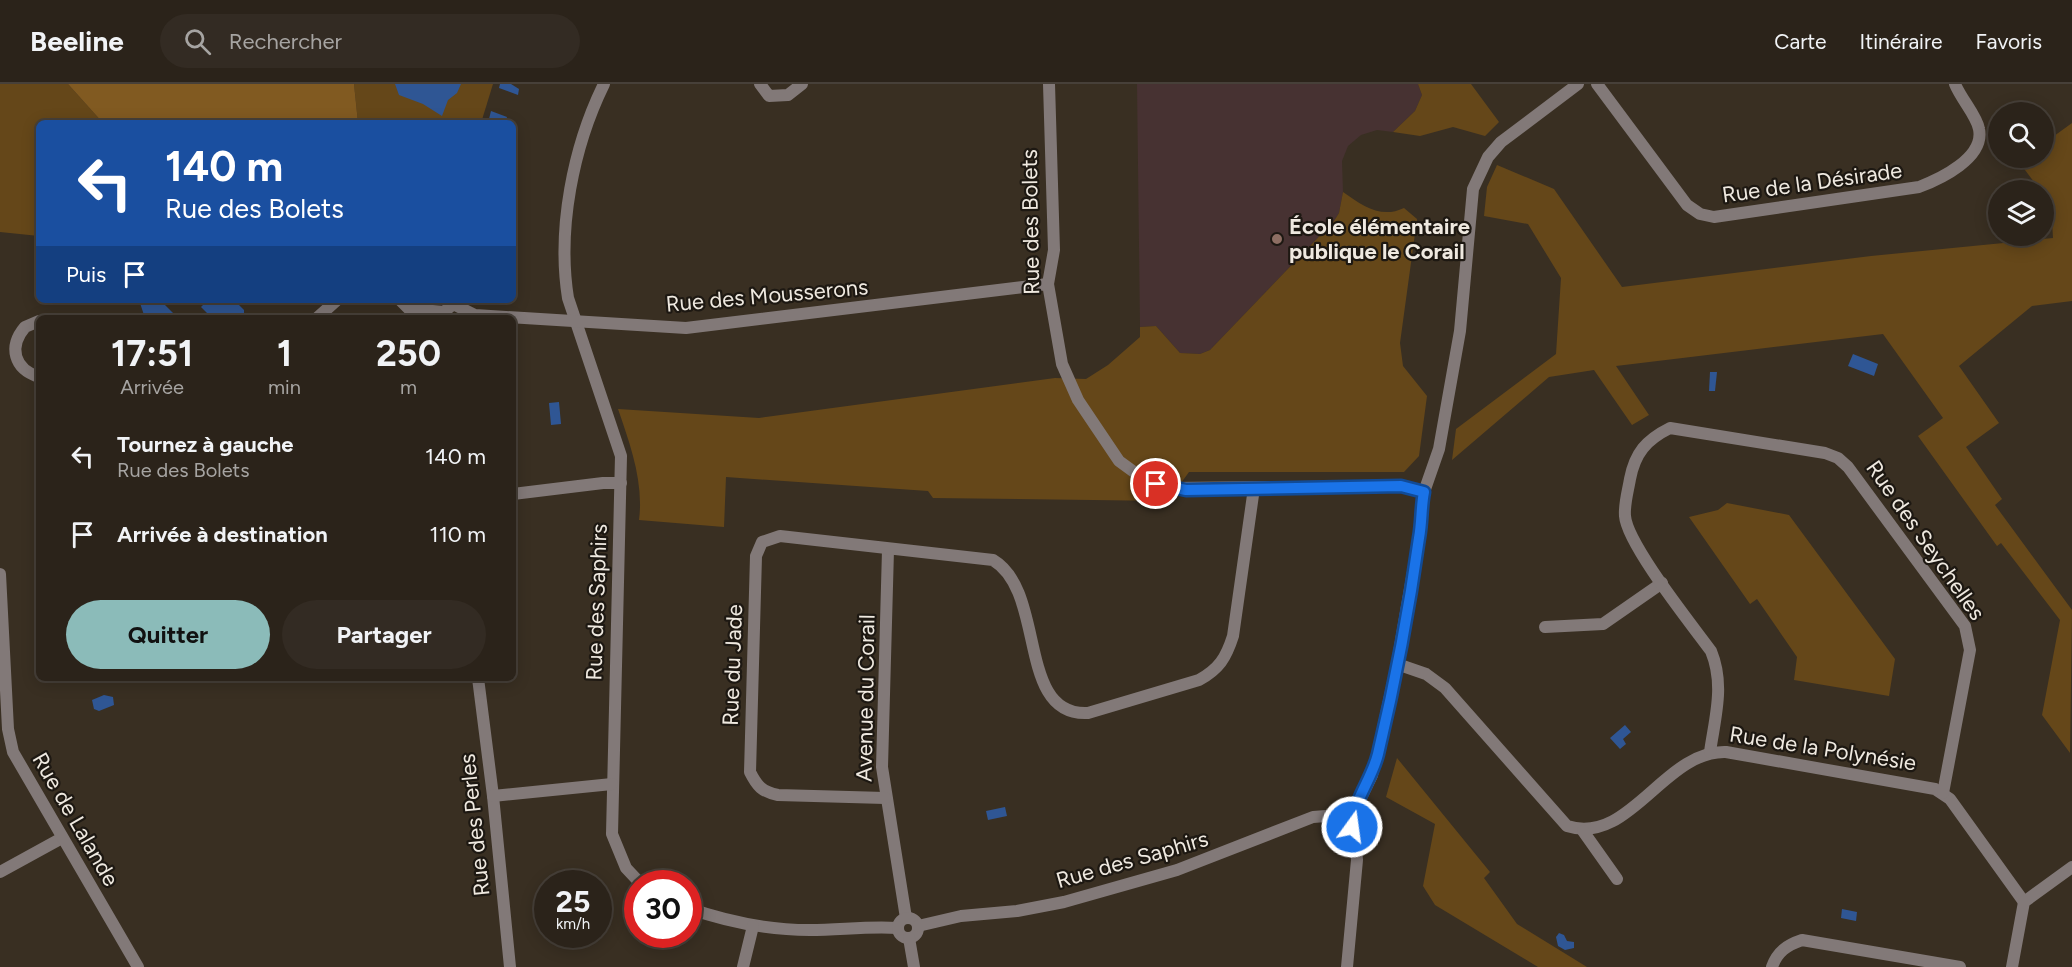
<!DOCTYPE html>
<html lang="fr">
<meta charset="utf-8">
<style>
:root{--surface:#2b231a;--page:#332b23;--text:#f1f3f6;--muted:#a6a4a2;--line:#474039;--accent:#8bbbb9}
body{margin:0;font-family:Figtree,sans-serif;background:var(--page);color:var(--text);height:100vh;display:flex;flex-direction:column;font-size:22px;white-space:nowrap}
*{box-sizing:border-box;margin:0}
p{font-size:20px;color:var(--muted)}
.icon{flex:none;width:33px;height:33px;fill:none;stroke:currentColor;stroke-width:2;stroke-linecap:round;stroke-linejoin:round}
.map{position:relative;flex:1;overflow:hidden}
.sheet{position:absolute;left:36px;top:231px;width:480px;height:366px;display:flex;flex-direction:column;background:var(--surface);border-radius:9px;box-shadow:0 3px 15px #0003,0 0 0 2px var(--line)}
.sheet>*{flex:none}
.hud{position:absolute;left:36px;top:36px;width:480px;height:183px;border-radius:9px;box-shadow:0 3px 15px #0003,0 0 0 2px var(--line);background:#1a4fa0;color:#fff;overflow:hidden}
.buttons{position:absolute;left:1988px;top:18px;display:grid;gap:12px}
.buttons a{display:grid;place-items:center;width:66px;height:66px;border-radius:50%;background:var(--surface);box-shadow:0 3px 15px #0003,0 0 0 2px var(--line);font-size:30px}
.speed{position:absolute;left:534px;top:786px;display:flex;gap:12px;font-size:30px;font-weight:700;text-align:center}
.speed>*{display:grid;place-content:center;width:78px;height:78px;border-radius:50%;background:var(--surface);box-shadow:0 3px 15px #0003,0 0 0 2px var(--line);line-height:1}
.speed small{font-size:15px;font-weight:400}
.speed .limit{border:9px solid #d22;background:#fff;color:#111}
.pin{position:absolute;display:grid;place-items:center;width:51px;height:51px;color:#fff;margin:-26px;border:3px solid #fff;border-radius:50%;box-shadow:0 2px 6px #0007}
.me{position:absolute;width:66px;margin:-33px;rotate:14deg;stroke-linejoin:round;filter:drop-shadow(0 0 4px #0008)}
.turn{display:flex;align-items:center;gap:21px;height:126px;padding:0 30px;font-size:27px}
.turn .icon{width:78px;height:78px;stroke-width:2.5}
.turn b{display:block;font-size:42px;line-height:51px}
.then{display:flex;align-items:center;height:57px;padding:0 30px;background:#0003;gap:12px;font-size:22px}
.eta{display:flex;justify-content:space-evenly;align-items:center;height:102px;text-align:center}
.eta b{font-size:36px;font-weight:700;line-height:42px}
.cta{display:flex;gap:12px;margin-top:auto;padding:12px 30px}
.cta a{flex:1;height:69px;border-radius:36px;background:var(--accent);color:#111;font-size:24px;font-weight:700;line-height:69px;text-align:center}
.cta a+a{background:var(--page);color:var(--text)}
ul{padding:0;list-style:none}
li{display:flex;align-items:center;gap:18px;height:78px;padding:0 30px}
li div{flex:1}
li b{display:block;font-size:22px}
li em{font-style:normal}
header{display:flex;align-items:center;gap:36px;box-sizing:border-box;height:84px;padding:0 30px;background:var(--surface);border-bottom:2px solid var(--line)}
header strong{font-size:28px}
nav{display:flex;gap:33px;margin-inline-start:auto;font-size:21px}
.search{width:420px;height:54px;background:var(--page);display:flex;align-items:center;gap:15px;box-sizing:border-box;padding:0 21px;border-radius:33px;color:var(--muted);font-size:22px}
.map>svg:first-child{display:block}
.education{fill:#473232}
.green{fill:#654719}
.forest{fill:#815a21}
.water{fill:#2f5694}
.lines{fill:none;stroke-linecap:round;stroke-linejoin:round}
.minor{stroke:#827978;stroke-width:12}
.tertiary{stroke:#827978;stroke-width:12}
.route-casing{stroke:#114b97;stroke-width:15}
.route{stroke:#1a73e8;stroke-width:10}
.education-dot{fill:#8d6e63;stroke:#1d1812;stroke-width:2}
.labels{text-anchor:middle;stroke-width:4.5;stroke-linejoin:round;paint-order:stroke}
.street-label{font-size:22px;fill:#efe9e0;stroke:#1d1812}
.poi-label{font-size:22px;font-weight:bold;fill:#efe9e0;stroke:#1d1812;text-anchor:start}
</style>
<header>
<strong>Beeline</strong>
<div class="search"><svg class="icon" aria-label="search" viewBox="0 0 24 24"><circle cx="10" cy="10" r="6"/><path d="M15 15l6 6"/></svg>Rechercher</div>
<nav><a>Carte</a><a>Itinéraire</a><a>Favoris</a></nav>
</header>
<div class="map">
<svg width="2072" height="883" viewBox="0 0 2072 883">
<rect width="100%" height="100%" fill="#392f22"/>
<path class="education" d="M1137 0H1418L1422 11 1415 27 1393 48 1377 46 1361 51 1348 62 1342 77 1343 108 1339 129 1334 137 1210 266 1200 270 1180 269 1156 242 1140 243Z"/>
<g class="green">
<path d="M0 0H68L103 39H39V152L0 148Z"/>
<path d="M354 0H493L481 39H358Z"/>
<path d="M1418 0H1471L1499 38 1485 52 1453 43 1420 52 1393 48 1415 27 1422 11Z"/>
<path d="M2072 39V217L2032 222 1959 282 1999 339 1966 363 2002 415 1995 421 2072 526 2070 669 2042 631 2060 536 2001 459 1997 462 1918 352 1943 334 1883 250 1616 282 1649 331 1632 341 1594 286 1549 293 1452 376 1456 345 1556 270 1561 194 1528 140 1484 132 1487 103 1497 81 1554 105 1622 203 1871 172 2053 154 2051 121 2043 106H2040L2016 74H2043V60Z"/>
<path d="M1343 108C1363 122 1381 135 1404 124L1417 135 1400 259 1403 282 1427 312 1419 372 1404 388H1189L1168 417 933 414 928 407 726 393 724 443 639 436C644 398 630 360 618 325L759 334 1055 294 1086 295 1108 281 1140 253V243L1156 242 1180 269 1200 270 1210 266 1334 137 1339 129Z"/>
<path d="M1727 419 1789 431 1895 575 1889 612 1794 596 1797 573 1757 515 1750 520 1689 433 1718 426Z"/>
<path d="M1397 674 1490 788 1484 794 1517 840 1587 883H1538L1435 821 1423 802 1435 740 1386 713Z"/>
</g>
<path class="forest" d="M68 0H354L358 39H103Z"/>
<g class="water">
<path d="M395 0H461L457 9 448 16 442 32 423 20 399 11Z"/>
<path d="M500 0H511L519 5 518 11 499 4Z"/>
<path d="M491 27 507 33 505 39 489 35Z"/>
<path d="M139 216H160L178 234H145Z"/>
<path d="M208 216H234L244 226V234H212L201 223Z"/>
<path d="M1853 270 1878 280 1874 292 1848 282Z"/>
<path d="M1710 288H1717L1715 307H1709Z"/>
<path d="M559 318 561 340 551 341 549 319Z"/>
<path d="M104 611 113 613 114 621 99 627 94 625 92 616Z"/>
<path d="M1625 641 1631 648 1623 655 1626 660 1620 665 1610 654Z"/>
<path d="M1005 723 1007 732 988 736 986 727Z"/>
<path d="M1842 825 1857 828 1856 837 1841 834Z"/>
<path d="M1559 849 1564 851 1567 857 1574 858V864L1565 866 1558 862 1556 853Z"/>
</g>
<g class="lines">
<g class="minor">
<path d="M604 0C573 63 557 145 568 214L621 372 612 750 626 784 641 800"/>
<path d="M760 0 769 12 788 11 802 0"/>
<path d="M1049 0 1054 166 1048 200 1062 280 1078 316 1119 377 1145 396 1170 404 1401 402 1424 408"/>
<path d="M1597 0 1687 121 1700 130 1714 133 1919 103C1940 95 1985 74 1979 45 1977 32 1961 15 1955 0"/>
<path d="M400 216 409 225 444 228 458 216"/>
<path d="M455 221 475 231 686 244 1048 200"/>
<path d="M317 234 337 216"/>
<path d="M39 237 25 243C8 263 14 285 39 293"/>
<path d="M513 410 603 399H621"/>
<path d="M888 466 882 683 906 834"/>
<path d="M1545 543 1603 540 1662 499"/>
<path d="M1397 580 1426 590 1445 604 1567 742C1630 762 1664 666 1726 668L1935 705 1950 715 2024 818"/>
<path d="M478 594 493 712 510 883"/>
<path d="M1710 668C1715 633 1725 601 1711 567 1692 541 1627 460 1625 432 1624 420 1628 407 1630 395 1635 369 1646 356 1670 344L1825 369 1838 374 1848 383 1965 542 1970 566 1943 709"/>
<path d="M493 712 612 700"/>
<path d="M885 714 778 711C762 708 757 702 750 688L756 472 762 458 780 452 993 476C1047 508 1016 633 1088 629L1199 596C1219 585 1226 574 1233 552L1254 404"/>
<path d="M1583 747 1617 795"/>
<path d="M0 788 62 754"/>
<path d="M688 824C728 838 769 846 810 846 840 846 868 842 898 844"/>
<circle cx="908" cy="844" r="10"/>
<path d="M918 842 961 832 1017 827 1064 818 1177 786 1313 733 1353 730"/>
<path d="M909 854 914 883"/>
<path d="M743 883 753 842"/>
<path d="M1347 883 1357 776 1353 730 1372 691 1377 672 1397 580 1419 453 1424 408 1439 365 1460 247 1473 105 1488 73 1501 58 1578 0"/>
<path d="M1772 883C1777 868 1787 861 1802 856L1960 883"/>
<path d="M2012 883 2024 818 2072 783"/>
</g>
<path class="tertiary" d="M0 490 8 645 13 668 138 883"/>
</g>
<g class="lines">
<g class="route-casing">
<path id="route" d="M1156 400 1186 406 1401 402 1424 408C1421 423 1422 438 1419 454 1409 526 1395 599 1378 670 1372 695 1353 717 1352 743"/>
</g>
<use href="#route" class="route"/>
</g>
<circle class="education-dot" cx="1277" cy="155" r="6"/>
<g class="labels">
<g class="street-label">
<text transform="translate(1812 98) rotate(-8)" y="8">Rue de la Désirade</text>
<text transform="translate(1030 138) rotate(-91)" y="8">Rue des Bolets</text>
<text transform="translate(767 211) rotate(-5)" y="8">Rue des Mousserons</text>
<text transform="translate(1926 456) rotate(55)" y="8">Rue des Seychelles</text>
<text transform="translate(596 518) rotate(-88)" y="8">Rue des Saphirs</text>
<text transform="translate(732 581) rotate(-88)" y="8">Rue du Jade</text>
<text transform="translate(865 614) rotate(-89)" y="8">Avenue du Corail</text>
<text transform="translate(1823 664) rotate(9)" y="8">Rue de la Polynésie</text>
<text transform="translate(76 735) rotate(60)" y="8">Rue de Lalande</text>
<text transform="translate(474 741) rotate(-96)" y="8">Rue des Perles</text>
<text transform="translate(1132 775) rotate(-16)" y="8">Rue des Saphirs</text>
</g>
<g class="poi-label">
<text x="1289" y="150">École élémentaire<tspan x="1289" dy="25">publique le Corail</tspan></text>
</g>
</g>
</svg>
<div class="buttons">
<a><svg class="icon" aria-label="search" viewBox="0 0 24 24"><circle cx="10" cy="10" r="6"/><path d="M15 15l6 6"/></svg></a>
<a><svg class="icon" aria-label="layers" viewBox="0 0 24 24"><path d="M12 4l9 5-9 5-9-5zM3 14l9 5 9-5"/></svg></a>
</div>
<div class="speed"><div>25<small>km/h</small></div><div class="limit">30</div></div>
<div class="pin" style="left:1156px;top:400px;background:#d93025"><svg class="icon" aria-label="arrive" viewBox="0 0 24 24"><path d="M6 21V4h12l-3 4 3 4H6"/></svg></div>
<svg class="me" style="left:1352px;top:743px" viewBox="-20 -20 40 40"><circle r="17" fill="#1a73e8" stroke="#fff" stroke-width="3"/><path d="M0-11L8 9 0 5-8 9z" fill="#fff"/></svg>
<div class="hud">
<div class="turn"><svg class="icon" aria-label="left" viewBox="0 0 24 24"><path d="M17 20v-9H6M10 6l-5 5 5 5"/></svg><div><b>140 m</b>Rue des Bolets</div></div>
<div class="then">Puis<svg class="icon" aria-label="arrive" viewBox="0 0 24 24"><path d="M6 21V4h12l-3 4 3 4H6"/></svg></div>
</div>
<section class="sheet">
<div class="eta">
<div><b>17:51</b><p>Arrivée</p></div>
<div><b>1</b><p>min</p></div>
<div><b>250</b><p>m</p></div>
</div>
<ul>
<li><svg class="icon" aria-label="left" viewBox="0 0 24 24"><path d="M17 20v-9H6M10 6l-5 5 5 5"/></svg><div><b>Tournez à gauche</b><p>Rue des Bolets</p></div><em>140 m</em></li>
<li><svg class="icon" aria-label="arrive" viewBox="0 0 24 24"><path d="M6 21V4h12l-3 4 3 4H6"/></svg><div><b>Arrivée à destination</b></div><em>110 m</em></li>
</ul>
<div class="cta"><a>Quitter</a><a>Partager</a></div>
</section>
</div>
